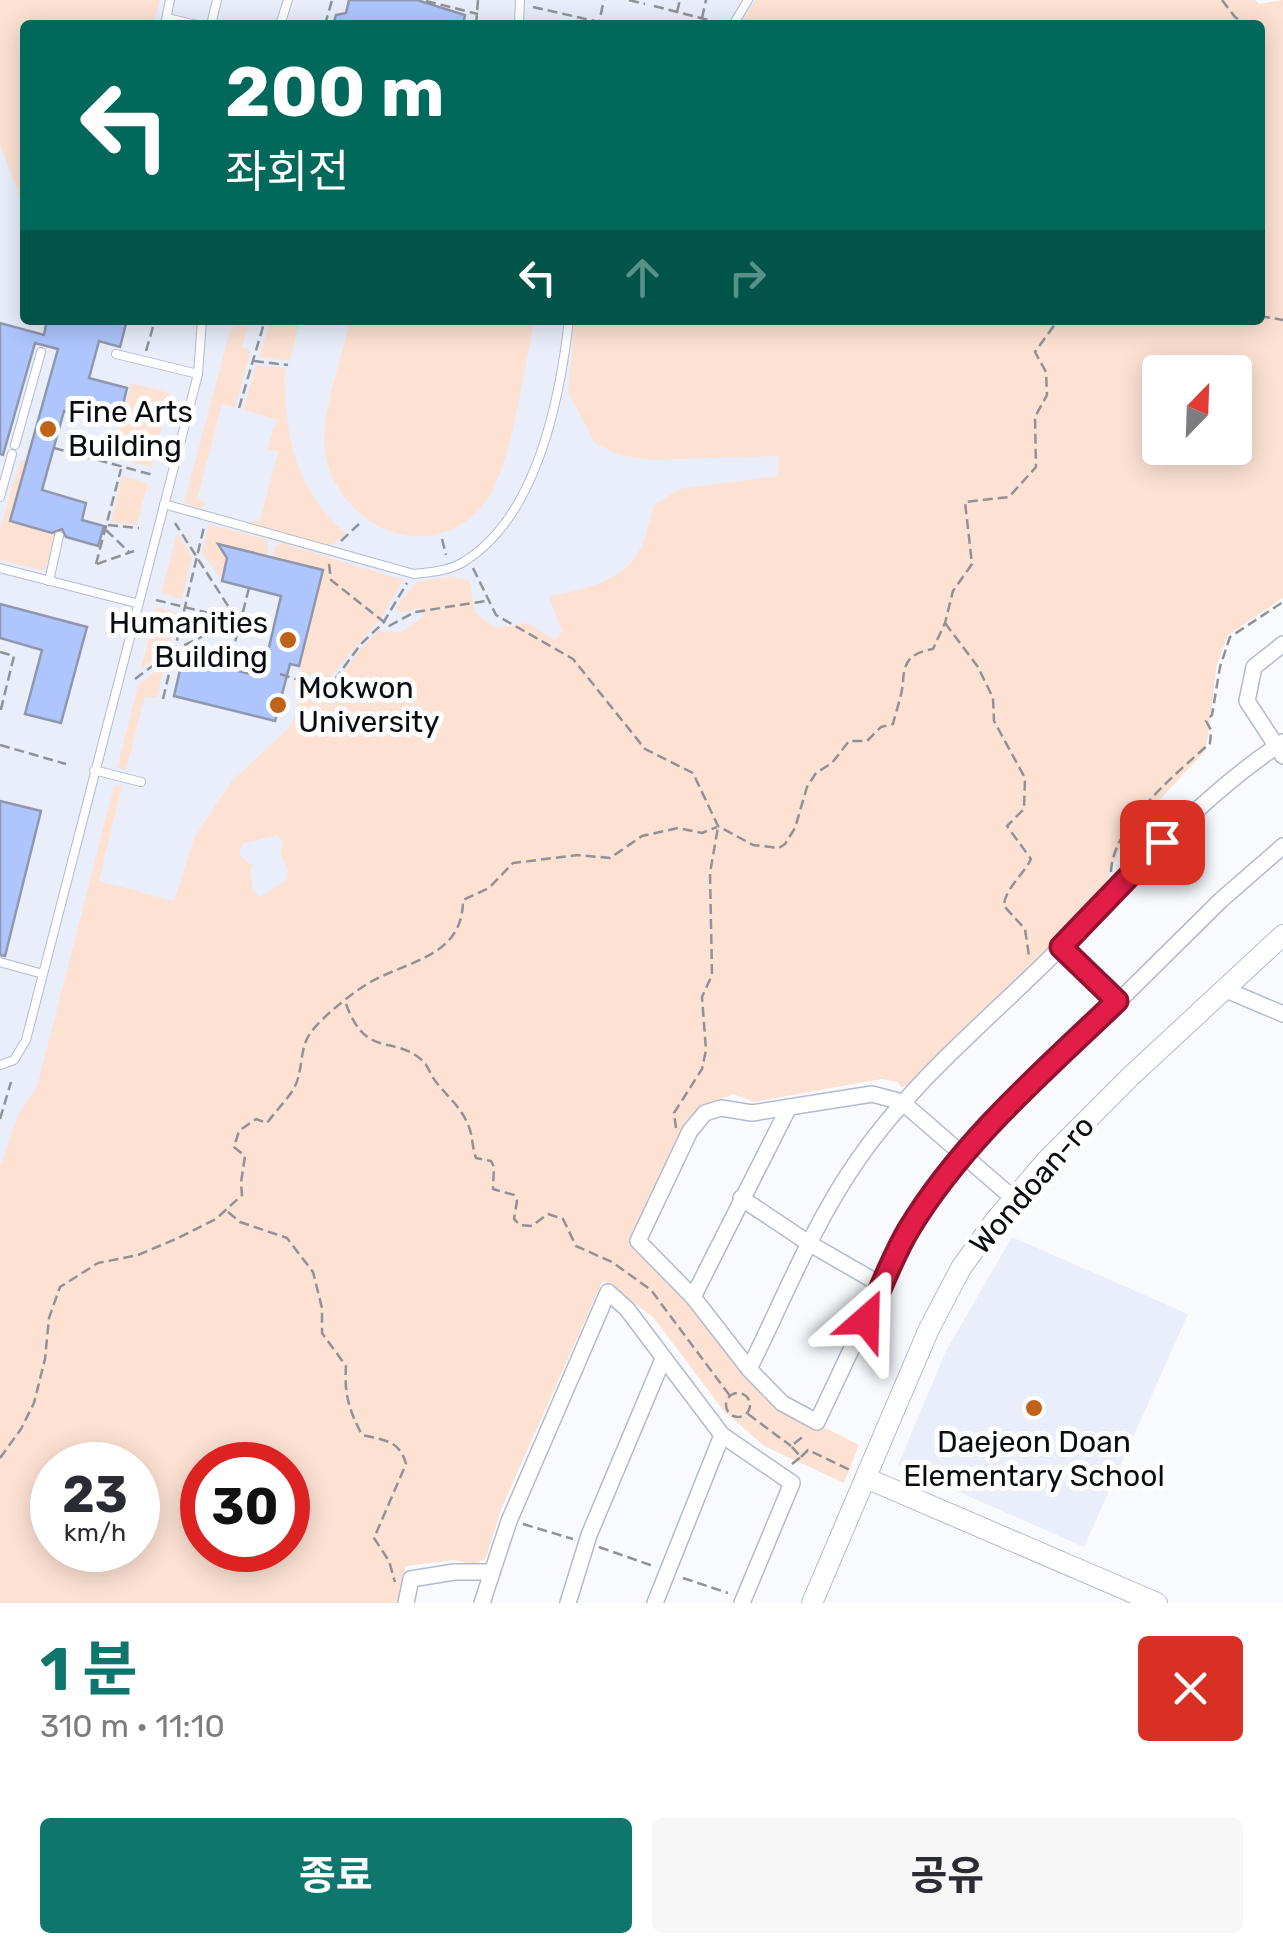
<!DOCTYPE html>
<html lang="ko">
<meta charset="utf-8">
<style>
:root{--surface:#fff;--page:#f7f7f7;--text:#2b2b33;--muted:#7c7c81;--accent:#0f766e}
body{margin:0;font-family:Rubik,"Noto Sans KR",sans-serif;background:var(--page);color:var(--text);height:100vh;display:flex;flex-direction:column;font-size:38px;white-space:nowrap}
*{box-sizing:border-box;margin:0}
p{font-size:32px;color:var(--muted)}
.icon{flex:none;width:55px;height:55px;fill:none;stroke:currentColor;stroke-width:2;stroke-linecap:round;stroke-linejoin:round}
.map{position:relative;height:1603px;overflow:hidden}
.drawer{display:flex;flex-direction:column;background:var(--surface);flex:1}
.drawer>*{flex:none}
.top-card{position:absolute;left:20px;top:20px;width:1245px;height:305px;border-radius:10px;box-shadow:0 5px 25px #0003;background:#00695c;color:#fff;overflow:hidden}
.needle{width:65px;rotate:23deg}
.controls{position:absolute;left:1142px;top:355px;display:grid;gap:20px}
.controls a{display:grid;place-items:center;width:110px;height:110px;border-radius:10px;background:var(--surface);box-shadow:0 5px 25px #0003;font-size:50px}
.speed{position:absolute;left:30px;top:1442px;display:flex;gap:20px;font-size:50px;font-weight:700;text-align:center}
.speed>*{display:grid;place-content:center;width:130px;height:130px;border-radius:50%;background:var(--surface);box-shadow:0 5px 25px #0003;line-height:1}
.speed small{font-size:25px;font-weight:400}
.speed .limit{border:15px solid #d22;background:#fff;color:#111}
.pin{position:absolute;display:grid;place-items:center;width:85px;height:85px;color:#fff;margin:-42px;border-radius:20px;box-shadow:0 5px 15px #0006}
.me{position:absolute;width:110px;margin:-55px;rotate:25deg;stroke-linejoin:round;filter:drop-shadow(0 0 8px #0008)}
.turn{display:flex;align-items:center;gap:35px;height:210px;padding:0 40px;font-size:45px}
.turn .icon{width:130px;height:130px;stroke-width:2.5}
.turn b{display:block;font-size:70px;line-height:85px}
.lanes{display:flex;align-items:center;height:95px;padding:0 40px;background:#0003;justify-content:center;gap:50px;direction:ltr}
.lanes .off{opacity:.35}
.round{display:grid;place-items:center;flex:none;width:105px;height:105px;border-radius:10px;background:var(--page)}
.overview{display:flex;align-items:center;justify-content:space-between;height:170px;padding:0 40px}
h1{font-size:60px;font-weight:700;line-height:75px;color:var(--accent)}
.primary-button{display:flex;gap:20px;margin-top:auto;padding:20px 40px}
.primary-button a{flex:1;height:115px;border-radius:10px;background:var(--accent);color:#fff;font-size:40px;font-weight:700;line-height:115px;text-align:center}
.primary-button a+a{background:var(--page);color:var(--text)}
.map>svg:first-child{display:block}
.built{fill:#e9eefa}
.green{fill:#fde2d3;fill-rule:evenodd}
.building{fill:#aec5fe;stroke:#8f97ac;stroke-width:2.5}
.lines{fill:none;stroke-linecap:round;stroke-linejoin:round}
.service-casing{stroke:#b1bacf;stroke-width:10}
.minor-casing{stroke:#b1bacf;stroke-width:18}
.tertiary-casing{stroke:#b1bacf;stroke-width:22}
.path{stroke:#8f9297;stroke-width:2.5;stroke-dasharray:10 5;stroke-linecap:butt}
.service{stroke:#fff;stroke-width:8}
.minor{stroke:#fff;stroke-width:15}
.tertiary{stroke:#fff;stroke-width:20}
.route-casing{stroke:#92132f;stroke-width:25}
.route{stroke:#e11d48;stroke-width:18}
.poi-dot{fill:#c0621a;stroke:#fff;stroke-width:4}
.labels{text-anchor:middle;stroke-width:10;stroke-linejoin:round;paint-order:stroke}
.poi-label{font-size:30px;fill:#090c13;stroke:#fff;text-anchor:start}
.street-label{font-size:30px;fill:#090c13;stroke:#fff}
</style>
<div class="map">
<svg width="1283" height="1603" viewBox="0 0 1283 1603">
<rect width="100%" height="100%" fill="#f8fafe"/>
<g class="built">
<path d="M0 0H922L910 25H25V320H835L808 443 0 1384Z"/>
<path d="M1012 1237 1188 1314 1084 1547 898 1465 946 1351Z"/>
</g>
<g class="green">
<path d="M0 0H160L153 25H25V198L20 197 0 144Z"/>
<path d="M756 0H1255L1259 4 1283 0V598L1228 635 1217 664 1206 750 1123 839 1104 890 992 1012 914 1085 901 1087 898 1082 881 1079 754 1102 734 1094 700 1107 637 1243 781 1405 859 1445 844 1483 764 1446 723 1410 653 1317 603 1280 502 1507 486 1558 474 1565 454 1560 406 1566 397 1603H0V1166L19 1113 37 1087 114 786 122 785 99 881 174 901 194 838 231 782 290 727 298 709 293 681 307 685 308 701 327 696 358 652 378 631 401 632 424 616 419 607 406 613 395 609 416 582 451 577 469 580 475 612 495 628 528 623 555 640 562 632 549 596C576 592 618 582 635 558 645 542 649 522 654 505L680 489 778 476 779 456 649 460 619 455 595 443 568 392 575 320H1260V25H740ZM1160 372H1235V448H1160ZM277 835 283 842 281 856 288 870 287 880 260 897 254 893 250 872 253 866 239 855 242 844ZM52 1465H138V1550H52ZM202 1465H288V1550H202Z"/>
<path d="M271 320H299L290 361 259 357Z"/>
<path d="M351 320H534C525 365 512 463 488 498 438 572 334 530 325 448 321 412 342 356 351 320Z"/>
<path d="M236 326 248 327 242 347 251 351 235 407 222 404 197 500 207 503 201 508 184 503 230 331Z"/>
<path d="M256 365 285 368C283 430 295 492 346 533L330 547 252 525 250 521H260L278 452 268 449 276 419 244 410Z"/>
<path d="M131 383 170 393 167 405 121 421Z"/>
<path d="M166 410 152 467 112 457 120 427Z"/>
<path d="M28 458 10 521 55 534 45 571 0 560V529L20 462Z"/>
<path d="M122 476 148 483 137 525 111 522Z"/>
<path d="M209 524 268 540 267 556 219 544 227 558 222 577 218 576 202 552Z"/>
<path d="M177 533 192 557 182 599 161 593Z"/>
<path d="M282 543 403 580 382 617 327 681 303 673 299 666 323 570 273 557 275 547Z"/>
<path d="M157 607 178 613 169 649 141 669Z"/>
<path d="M164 665 157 698 145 696 126 770 117 768 138 685Z"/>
</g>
<g class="building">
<path d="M349 0H417L465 15 463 25H333L336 15 346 13Z"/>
<path d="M47 320H127L120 347 99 341 89 378 127 388 121 413 110 410 106 422 64 411 42 490 86 503 82 520 104 526 98 546 66 537 62 529 52 533 10 521 58 349 35 343 3 455 0 454V323L44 335Z"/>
<path d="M218 544 323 570 299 666 290 664 275 721 174 696 183 657 262 677 281 596 222 581 227 558Z"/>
<path d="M0 604 87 627 61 723 25 714 42 650 0 638Z"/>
<path d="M0 801 41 811 5 956 0 955Z"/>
</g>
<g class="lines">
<g class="service-casing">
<g id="service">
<path d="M167 18 197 25"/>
<path d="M165 25 170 0"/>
<path d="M211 25 217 0"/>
<path d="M280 25 288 0"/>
<path d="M519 25 520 0"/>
<path d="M733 25 748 0"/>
<path d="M116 354 198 374"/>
<path d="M15 445 41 352"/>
<path d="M0 497 12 454"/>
<path d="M164 504 414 574C431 572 450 571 465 561 537 516 560 398 569 320"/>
<path d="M0 568 136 603"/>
<path d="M49 581 59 536"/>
<path d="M94 770 141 782"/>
<path d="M0 962 43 974"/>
<path d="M0 1065 14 1060 26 1040 198 374 202 320"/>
</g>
</g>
<g class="minor-casing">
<g id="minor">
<path d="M1283 644 1254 667 1247 701 1283 756"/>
<path d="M1061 947 1117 1001"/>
<path d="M1224 989 1283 1014"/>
<path d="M741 1198 807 1242 883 1286"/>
<path d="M1013 1198 902 1102 872 1094 752 1113 721 1108 705 1113 690 1131 638 1241 693 1297 749 1369 782 1403 817 1422 907 1231 963 1155 1221 900 1283 846"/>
<path d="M693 1297 789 1107"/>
<path d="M749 1369C784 1299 812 1226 857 1161 912 1081 987 1021 1055 953 1129 880 1196 799 1283 742"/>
<path d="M406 1603 411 1579 454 1572H490"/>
<path d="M482 1603 509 1521 608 1292 627 1309 722 1435 792 1483 742 1603"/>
<path d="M568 1603 589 1535 663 1359"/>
<path d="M655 1603 722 1435"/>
</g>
</g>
<g class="tertiary-casing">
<g id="tertiary">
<path d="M866 1478 1157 1603"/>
<path d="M812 1603 929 1329 961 1268 994 1222 1046 1161 1131 1076 1283 935"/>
</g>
</g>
<g class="path">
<path d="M629 0 645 4"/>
<path d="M1222 0 1235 17 1247 25"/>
<path d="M426 1 478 14"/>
<path d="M654 6 720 23"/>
<path d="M533 7 599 22 604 0"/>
<path d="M677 12 680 0"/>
<path d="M702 18 706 0"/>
<path d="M325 25 332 0"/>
<path d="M476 25 478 0"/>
<path d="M1260 316 1283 320"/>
<path d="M244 320 262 324"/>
<path d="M146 351 155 320"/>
<path d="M254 361 288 365"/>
<path d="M239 408 265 320"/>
<path d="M116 426 171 406"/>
<path d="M54 448 153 475"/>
<path d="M108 525 139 528"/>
<path d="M106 530 129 552"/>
<path d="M442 539 446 555"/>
<path d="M341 541 359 524"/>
<path d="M96 564 121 469"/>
<path d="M97 564 134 551"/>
<path d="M329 564 331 580 389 626 415 612 486 601"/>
<path d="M473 568 496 615 573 659 645 749 693 773 718 826 753 845 779 848 785 844 795 828 807 787 816 773 832 763 849 741H867L881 727 893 724C896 711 902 696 903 682 904 661 910 653 933 649L945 623 953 591 972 564 965 502 1009 497 1036 467 1035 417 1047 395 1046 372 1035 352 1058 320"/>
<path d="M249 588 230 662 271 672"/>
<path d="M156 600 273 629"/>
<path d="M945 623 978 667 993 698 994 721 1025 778 1024 809 1007 826 1031 859C1024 874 1004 890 1004 906L1025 929 1029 956"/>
<path d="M0 652 14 656 0 713"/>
<path d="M280 674 323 688 330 686 361 644 383 623 407 583"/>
<path d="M135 679 174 650 237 620 175 523"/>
<path d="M163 699 204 527"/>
<path d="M0 745 66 764"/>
<path d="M1111 872C1112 826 1177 773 1210 743L1211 730 1206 721 1212 715 1220 667 1230 637 1283 602"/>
<path d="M346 1004C367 1061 394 1033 424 1062 429 1068 431 1076 436 1082 448 1097 462 1108 469 1127 473 1137 472 1148 476 1158L491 1161 494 1167 493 1189 514 1195 517 1201 514 1219 520 1225 532 1226 548 1214 563 1219 576 1246 612 1262 651 1290 730 1396"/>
<path d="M0 1119 11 1082"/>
<path d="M676 1128 674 1113 702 1069 706 1050 702 997 712 975 710 873 718 827"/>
<path d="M228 1212 240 1222 287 1238 313 1272 322 1308V1333L346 1366C344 1394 349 1410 362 1435 383 1440 400 1440 406 1464L374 1538 389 1561 395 1582"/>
<circle cx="738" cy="1405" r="12"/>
<path d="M748 1414 791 1446"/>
<path d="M801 1457 808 1450 850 1470"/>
<path d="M0 1458 21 1429 34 1403 45 1359 49 1318 60 1287 98 1263 138 1255 178 1238 216 1219 242 1195 241 1183 245 1156 234 1147 239 1131 256 1119 267 1123C275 1112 284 1103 291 1093 303 1076 299 1059 306 1041 312 1024 351 994 367 984 407 960 463 958 463 900L489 888 513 863 578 855 610 858 642 836 678 828 702 833 717 827"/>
<path d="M792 1464 801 1457 791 1446 805 1435"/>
<path d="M523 1524 573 1539"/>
<path d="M599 1547 653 1566"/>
<path d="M683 1578 728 1593"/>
</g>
<use href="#service" class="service"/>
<use href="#minor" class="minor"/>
<use href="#tertiary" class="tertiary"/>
</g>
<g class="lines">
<g class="route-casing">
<path id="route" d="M866 1320C881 1290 892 1257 909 1229 962 1141 1044 1071 1117 1001L1061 947 1162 842"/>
</g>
<use href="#route" class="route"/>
</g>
<g class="poi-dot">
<circle cx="48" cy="429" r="10"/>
<circle cx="288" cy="640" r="10"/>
<circle cx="278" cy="705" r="10"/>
<circle cx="1034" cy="1408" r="10"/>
</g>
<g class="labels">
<g class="poi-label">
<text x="68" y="422">Fine Arts<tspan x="68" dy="34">Building</tspan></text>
<text x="268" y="633" text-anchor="end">Humanities<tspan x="268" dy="34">Building</tspan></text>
<text x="298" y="698">Mokwon<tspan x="298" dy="34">University</tspan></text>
<text x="1034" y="1452" text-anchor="middle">Daejeon Doan<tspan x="1034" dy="34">Elementary School</tspan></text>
</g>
<g class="street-label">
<text transform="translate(1032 1185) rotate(-49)" y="10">Wondoan-ro</text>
</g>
</g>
</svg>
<div class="controls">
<a><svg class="needle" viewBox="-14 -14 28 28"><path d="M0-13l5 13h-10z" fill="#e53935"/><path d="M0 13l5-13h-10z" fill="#7c7c81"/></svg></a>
</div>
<div class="speed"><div>23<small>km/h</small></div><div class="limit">30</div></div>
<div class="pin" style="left:1162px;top:842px;background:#d93025"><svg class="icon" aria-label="arrive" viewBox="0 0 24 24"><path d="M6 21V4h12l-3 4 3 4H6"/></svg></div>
<svg class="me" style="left:866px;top:1320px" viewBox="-20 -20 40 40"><path d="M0-17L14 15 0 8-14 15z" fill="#e11d48" stroke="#fff" stroke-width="4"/></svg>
<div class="top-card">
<div class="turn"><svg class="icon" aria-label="left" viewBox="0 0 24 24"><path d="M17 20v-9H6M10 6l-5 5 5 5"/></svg><div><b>200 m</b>좌회전</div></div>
<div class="lanes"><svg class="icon" aria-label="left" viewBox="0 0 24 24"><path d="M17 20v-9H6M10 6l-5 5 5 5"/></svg><svg class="icon off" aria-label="ahead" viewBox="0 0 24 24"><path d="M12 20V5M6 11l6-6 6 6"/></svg><svg class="icon off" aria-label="right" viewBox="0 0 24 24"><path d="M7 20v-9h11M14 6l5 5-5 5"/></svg></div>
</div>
</div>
<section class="drawer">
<div class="overview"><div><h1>1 분</h1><p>310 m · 11:10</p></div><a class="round" style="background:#d93025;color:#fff"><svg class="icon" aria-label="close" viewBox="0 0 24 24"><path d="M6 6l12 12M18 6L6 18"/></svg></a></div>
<div class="primary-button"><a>종료</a><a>공유</a></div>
</section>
